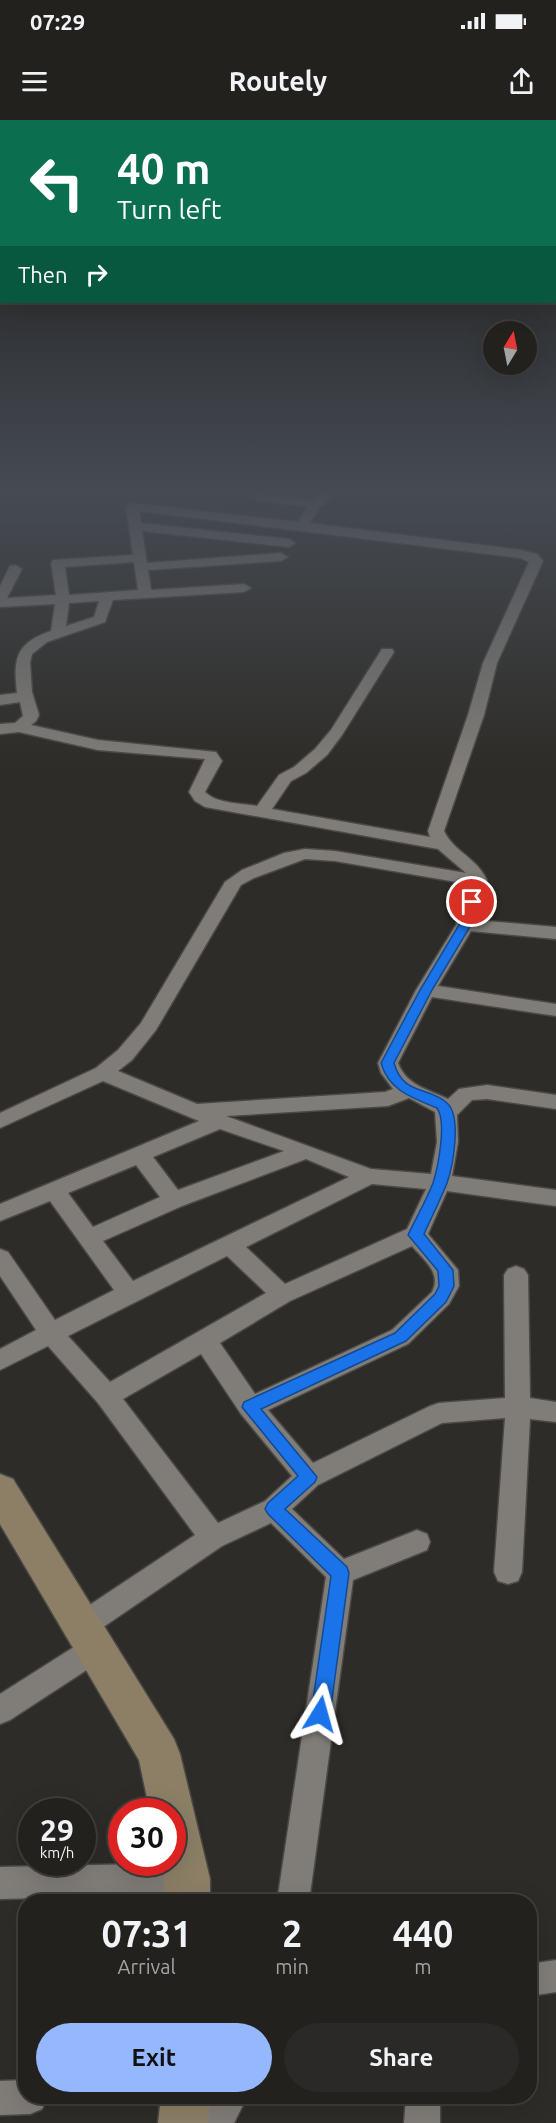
<!DOCTYPE html>
<style>
:root{--surface:#22211e;--page:#2a2927;--text:#f1f3f6;--muted:#a2a3a4;--line:#3f3e3c;--accent:#94b7fd}
body{margin:0;font-family:Ubuntu,sans-serif;background:var(--page);color:var(--text);height:100vh;display:flex;flex-direction:column;font-size:22px;white-space:nowrap}
*{box-sizing:border-box;margin:0}
p{font-size:20px;color:var(--muted)}
.icon{flex:none;width:33px;height:33px;fill:none;stroke:currentColor;stroke-width:2;stroke-linecap:round;stroke-linejoin:round}
.map{position:relative;flex:1;overflow:hidden}
.sheet{position:absolute;left:18px;top:1774px;width:519px;height:210px;display:flex;flex-direction:column;background:var(--surface);border-radius:24px;box-shadow:0 6px 24px #0002,0 0 0 2px var(--line)}
.sheet>*{flex:none}
.guide{position:absolute;left:0px;top:0px;width:556px;height:183px;box-shadow:0 6px 24px #0002,0 0 0 2px var(--line);background:#0b6e4f;color:#fff;overflow:hidden}
.needle{width:39px;rotate:10deg}
.fabs{position:absolute;left:483px;top:201px;display:grid;gap:12px}
.fabs a{display:grid;place-items:center;width:54px;height:54px;border-radius:50%;background:var(--surface);box-shadow:0 6px 24px #0002,0 0 0 2px var(--line);font-size:30px}
.speed{position:absolute;left:18px;top:1678px;display:flex;gap:12px;font-size:30px;font-weight:700;text-align:center}
.speed>*{display:grid;place-content:center;width:78px;height:78px;border-radius:50%;background:var(--surface);box-shadow:0 6px 24px #0002,0 0 0 2px var(--line);line-height:1}
.speed small{font-size:15px;font-weight:400}
.speed .limit{border:9px solid #d22;background:#fff;color:#111}
.pin{position:absolute;display:grid;place-items:center;width:51px;height:51px;color:#fff;margin:-26px;border:3px solid #fff;border-radius:50%;box-shadow:0 2px 6px #0007}
.me{position:absolute;width:66px;margin:-33px;rotate:8deg;stroke-linejoin:round;filter:drop-shadow(0 0 4px #0008)}
.turn{display:flex;align-items:center;gap:21px;height:126px;padding:0 18px;font-size:27px}
.turn .icon{width:78px;height:78px;stroke-width:2.5}
.turn b{display:block;font-size:42px;line-height:51px}
.then{display:flex;align-items:center;height:57px;padding:0 18px;background:#0003;gap:12px;font-size:22px}
.eta{display:flex;justify-content:space-evenly;align-items:center;height:102px;text-align:center}
.eta b{font-size:36px;font-weight:700;line-height:42px}
.action{display:flex;gap:12px;margin-top:auto;padding:12px 18px}
.action a{flex:1;height:69px;border-radius:36px;background:var(--accent);color:#111;font-size:24px;font-weight:700;line-height:69px;text-align:center}
.action a+a{background:var(--page);color:var(--text)}
.status{display:flex;justify-content:space-between;align-items:center;height:42px;padding:0 30px;background:var(--surface);direction:ltr}
.status svg{height:16px;fill:currentColor}
header{display:flex;justify-content:space-between;align-items:center;height:78px;padding:0 18px;background:var(--surface);font-size:27px;font-weight:700}
.map>svg:first-child{display:block}
.lines{fill:none;stroke-linecap:round;stroke-linejoin:round}
.street-casing{stroke:#4b4945;stroke-width:3}
.secondary-casing{stroke:#4b4945;stroke-width:3}
.street{fill:#807d78;fill-rule:evenodd}
.secondary{fill:#8c7f66;fill-rule:evenodd}
.route{fill:#1a73e8;stroke:#114b97;stroke-width:1.5}
</style>
<div class="status"><b>07:29</b><svg viewBox="0 0 49 12"><path d="M0 12V9h3v3zM5 12V6h3v6zM10 12V3h3v9zM15 12V0h3v12zM26 1h20v11H26zM47 4h2v5h-2z"/></svg></div>
<header><svg class="icon" aria-label="menu" viewBox="0 0 24 24"><path d="M4 6h16M4 12h16M4 18h16"/></svg>Routely<svg class="icon" aria-label="share" viewBox="0 0 24 24"><path d="M12 15V3M7 8l5-5 5 5M5 13v7h14v-7"/></svg></header>
<div class="map">
<svg width="556" height="2003" viewBox="0 0 556 2003">
<rect width="100%" height="100%" fill="#2e2c28"/>
<g class="lines">
<g class="street-casing">
<g id="street">
<path d="M256 369H268L265 374 312 380 316 379 324 369H336L324 385 320 386 310 403 521 430 537 434 543 441 497 543 484 595 444 711C454 732 476 737 487 760L475 800 556 807V819L471 811 438 866 556 884V896L432 877 398 943C407 966 428 969 448 979L459 969 487 965 556 975V989L487 979 472 980 457 995 458 1022 452 1056 556 1070V1086L447 1071 428 1114 458 1150 459 1166 449 1184 408 1224 268 1290 313 1343 430 1286 439 1283 505 1278 504 1155 508 1149 516 1146 524 1149 528 1155 530 1278 556 1282V1302L530 1299 522 1452 518 1461 508 1464 498 1461 494 1452 505 1298 442 1303 318 1365 292 1389 344 1439 417 1410 427 1414 430 1422 427 1430 353 1460 309 1782H277L326 1457 271 1403 222 1426 93 1514 83 1518 73 1514 69 1505 73 1496 195 1415 98 1283 48 1226 0 1250V1229L36 1210 0 1156V1129L8 1132 55 1200 114 1170 50 1081 0 1101V1084L199 1001 103 961 0 1008V993L96 948 118 930 141 903 225 762 242 750 284 733 305 729 335 731 466 753 438 729 205 687 195 681 189 672 205 639 98 630 19 612 0 614V604L15 603 23 596 20 582 0 585V575L17 573C13 538 16 523 51 511L55 484 0 487V466L10 446 15 445 22 449 7 478 56 475 51 443 53 440 133 435 126 387 132 383 298 402 307 387 257 380 253 374ZM139 391 520 438 529 442 483 543 468 595 428 711 430 717 272 689 291 661 306 653 327 635 342 615 394 532 392 529H382L331 610 315 629 294 647 279 655 257 686C241 683 217 684 205 672L222 641 216 632 98 620 31 605 36 601 39 595 32 572 30 543 32 534 47 522 105 502 113 480 244 472 251 468 244 464 151 470 148 450 281 441 288 437 281 433 147 443 142 411 289 427 295 423 289 419 141 403ZM134 442 138 470 69 475 65 447ZM99 481 94 497 66 506 69 483ZM305 739 335 741 468 764 456 805 416 870 378 943 381 953 393 969 385 972 197 984 118 951 132 940 156 910 241 765 254 758ZM409 978 435 992 437 1022 431 1054 371 1049 226 996 388 986ZM220 1009 284 1031 178 1070 153 1037ZM306 1039 349 1057 133 1161 103 1121 182 1086ZM136 1045 160 1077 93 1107 68 1073ZM372 1064 426 1069 407 1109 285 1164 246 1127ZM412 1126C424 1140 442 1153 432 1172L392 1210 255 1274 220 1223 290 1181ZM227 1136 266 1173 110 1262 68 1216ZM201 1234 241 1294 292 1356 265 1381 218 1403 123 1279Z"/>
<path d="M95 1516 105 1520 109 1529 105 1538 10 1600 0 1604V1574L85 1520Z"/>
<path d="M187 1743 198 1748 203 1759 198 1770 187 1775 0 1779V1747Z"/>
<path d="M556 1840V1872L530 1876V1844Z"/>
<path d="M26 1960V1977H47L42 1989 30 1994 0 1995V1961Z"/>
<path d="M210 1977H247L234 2003H196Z"/>
<path d="M406 1977H440V2003H404Z"/>
</g>
</g>
<g class="secondary-casing">
<g id="secondary">
<path d="M0 1354 13 1359 174 1619 180 1634 210 1759V1782H164V1759L161 1743H172V1692H150L139 1640 0 1404Z"/>
<path d="M161 1977H211L208 2003H158Z"/>
</g>
</g>
<use href="#street" class="street"/>
<use href="#secondary" class="secondary"/>
</g>
<linearGradient id="sky" x2="0" y2="1"><stop stop-color="#191816"/><stop offset="0.57" stop-color="#464b53"/><stop offset="1" stop-color="#464b53" stop-opacity="0"/></linearGradient>
<rect width="556" height="649" fill="url(#sky)"/>
<path class="route" d="M472 779 478 782 471 805 432 870 394 943C403 976 429 966 447 983 462 996 453 1046 447 1063 440 1081 431 1098 424 1114L453 1150 454 1166 446 1182 406 1221 261 1289 317 1357 315 1362 285 1389 347 1447 349 1453 330 1594 327 1600 320 1603 313 1600 311 1594 331 1456 268 1394 265 1389 268 1383 298 1356 242 1287 244 1282 395 1213 435 1174 439 1166 438 1151 408 1115C416 1098 426 1081 433 1063 438 1047 447 1002 437 988 413 978 389 971 381 943L420 870 459 805 466 782Z"/>
</svg>
<div class="fabs">
<a><svg class="needle" viewBox="-14 -14 28 28"><path d="M0-13l5 13h-10z" fill="#e53935"/><path d="M0 13l5-13h-10z" fill="#a2a3a4"/></svg></a>
</div>
<div class="speed"><div>29<small>km/h</small></div><div class="limit">30</div></div>
<div class="pin" style="left:472px;top:782px;background:#d93025"><svg class="icon" aria-label="arrive" viewBox="0 0 24 24"><path d="M6 21V4h12l-3 4 3 4H6"/></svg></div>
<svg class="me" style="left:320px;top:1594px" viewBox="-20 -20 40 40"><path d="M0-17L14 15 0 8-14 15z" fill="#1a73e8" stroke="#fff" stroke-width="4"/></svg>
<div class="guide">
<div class="turn"><svg class="icon" aria-label="left" viewBox="0 0 24 24"><path d="M17 20v-9H6M10 6l-5 5 5 5"/></svg><div><b>40 m</b>Turn left</div></div>
<div class="then">Then<svg class="icon" aria-label="right" viewBox="0 0 24 24"><path d="M7 20v-9h11M14 6l5 5-5 5"/></svg></div>
</div>
<section class="sheet">
<div class="eta">
<div><b>07:31</b><p>Arrival</p></div>
<div><b>2</b><p>min</p></div>
<div><b>440</b><p>m</p></div>
</div>
<div class="action"><a>Exit</a><a>Share</a></div>
</section>
</div>
